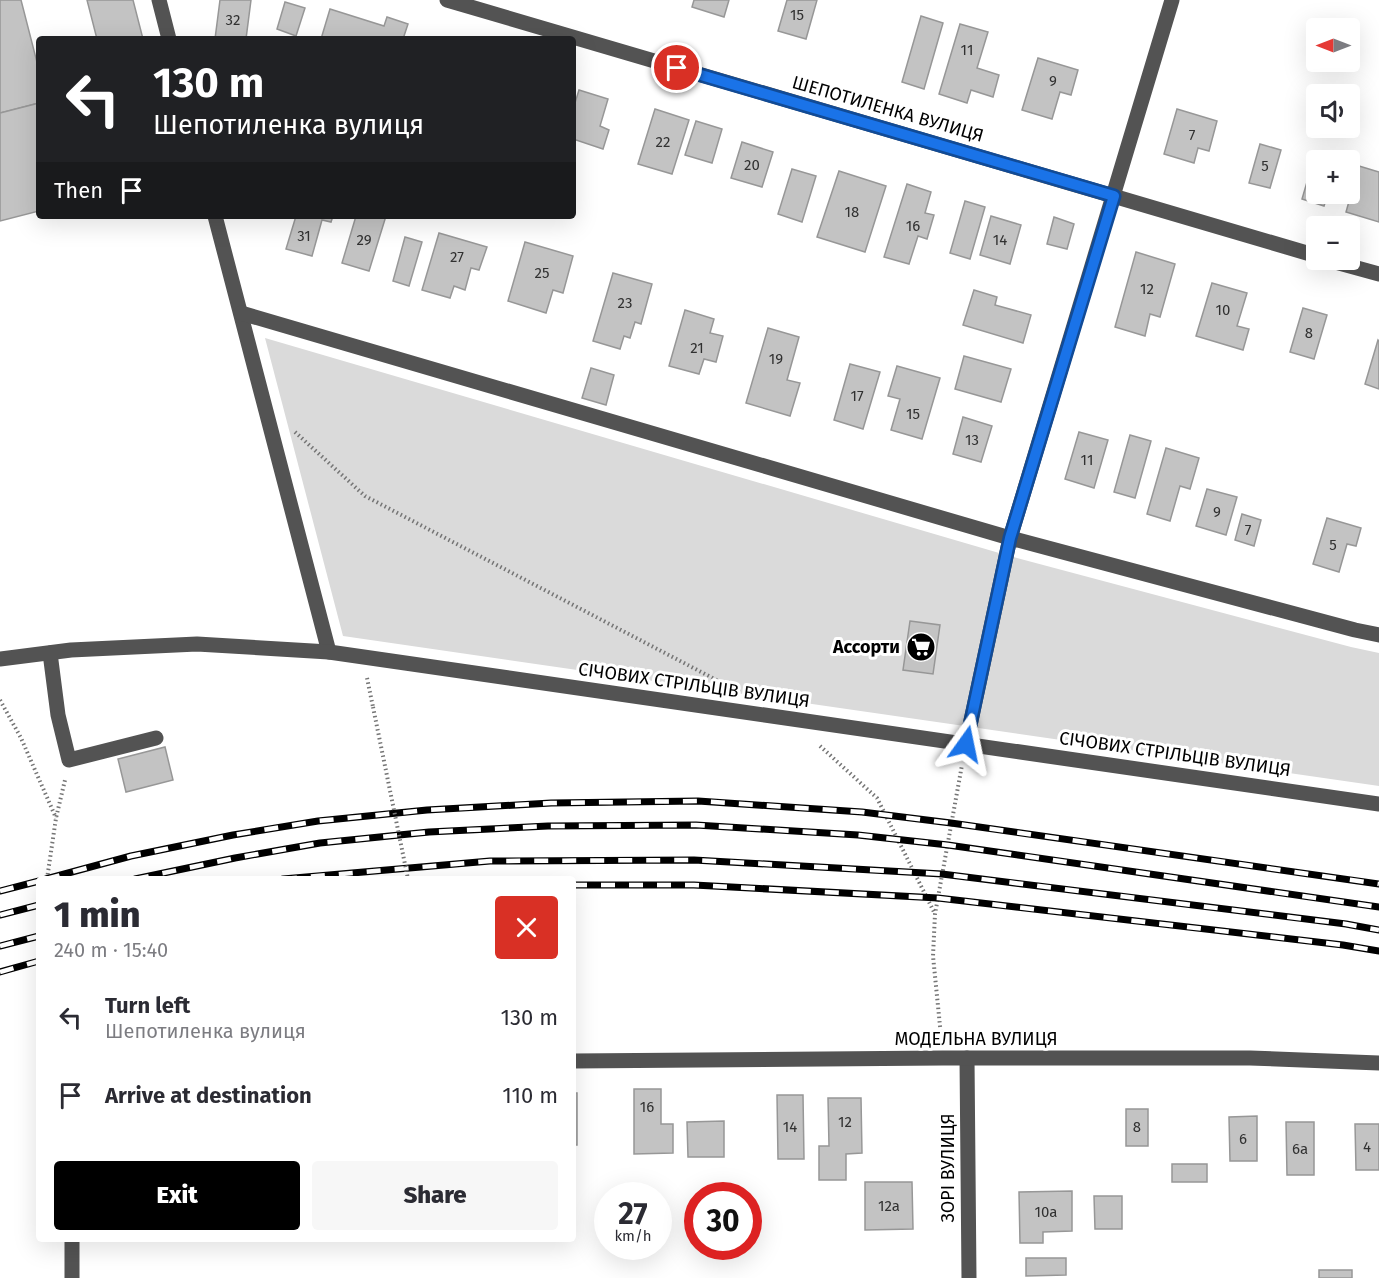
<!DOCTYPE html>
<meta charset="utf-8">
<style>
:root{--surface:#fff;--page:#f7f7f7;--text:#2b2b33;--muted:#7c7c81;--accent:#000}
body{margin:0;font-family:"Fira Sans",sans-serif;background:var(--page);color:var(--text);height:100vh;display:flex;flex-direction:column;font-size:22px;white-space:nowrap}
*{box-sizing:border-box;margin:0}
p{font-size:20px;color:var(--muted)}
.icon{flex:none;width:33px;height:33px;fill:none;stroke:currentColor;stroke-width:2;stroke-linecap:round;stroke-linejoin:round}
.map{position:relative;flex:1;overflow:hidden}
.drawer{position:absolute;left:36px;top:876px;width:540px;height:366px;display:flex;flex-direction:column;background:var(--surface);border-radius:6px;box-shadow:0 6px 24px #0002}
.drawer>*{flex:none}
.guide{position:absolute;left:36px;top:36px;width:540px;height:183px;border-radius:6px;box-shadow:0 6px 24px #0002;background:#202124;color:#fff;overflow:hidden}
.needle{width:39px;rotate:270deg}
.controls{position:absolute;left:1306px;top:18px;display:grid;gap:12px}
.controls a{display:grid;place-items:center;width:54px;height:54px;border-radius:6px;background:var(--surface);box-shadow:0 6px 24px #0002;font-size:30px}
.speed{position:absolute;left:594px;top:1182px;display:flex;gap:12px;font-size:30px;font-weight:700;text-align:center}
.speed>*{display:grid;place-content:center;width:78px;height:78px;border-radius:50%;background:var(--surface);box-shadow:0 6px 24px #0002;line-height:1}
.speed small{font-size:15px;font-weight:400}
.speed .limit{border:9px solid #d22;background:#fff;color:#111}
.pin{position:absolute;display:grid;place-items:center;width:51px;height:51px;color:#fff;margin:-26px;border:3px solid #fff;border-radius:50%;box-shadow:0 2px 6px #0007}
.me{position:absolute;width:66px;margin:-33px;rotate:12deg;stroke-linejoin:round;filter:drop-shadow(0 0 4px #0008)}
.turn{display:flex;align-items:center;gap:21px;height:126px;padding:0 18px;font-size:27px}
.turn .icon{width:78px;height:78px;stroke-width:2.5}
.turn b{display:block;font-size:42px;line-height:51px}
.then{display:flex;align-items:center;height:57px;padding:0 18px;background:#0003;gap:12px;font-size:22px}
.round{display:grid;place-items:center;flex:none;width:63px;height:63px;border-radius:6px;background:var(--page)}
.summary{display:flex;align-items:center;justify-content:space-between;height:102px;padding:0 18px}
h1{font-size:36px;font-weight:800;line-height:45px}
.primary-button{display:flex;gap:12px;margin-top:auto;padding:12px 18px}
.primary-button a{flex:1;height:69px;border-radius:6px;background:var(--accent);color:#fff;font-size:24px;font-weight:800;line-height:69px;text-align:center}
.primary-button a+a{background:var(--page);color:var(--text)}
ul{padding:0;list-style:none}
li{display:flex;align-items:center;gap:18px;height:78px;padding:0 18px}
li div{flex:1}
li b{display:block;font-size:22px}
li em{font-style:normal}
.map>svg:first-child{display:block}
.green{fill:#dadada}
.building{fill:#c3c3c3;stroke:#979797;stroke-width:1.5}
.lines{fill:none;stroke-linecap:round;stroke-linejoin:round}
.path{stroke:#757575;stroke-width:4;stroke-dasharray:1.5 3;stroke-linecap:butt}
.minor{stroke:#535353;stroke-width:15}
.rail-casing{stroke:#000;stroke-width:7}
.rail{stroke:#fff;stroke-width:4.5;stroke-dasharray:14;stroke-linecap:butt}
.path-bridge{stroke:#757575;stroke-width:4;stroke-dasharray:1.5 3;stroke-linecap:butt}
.route-casing{stroke:#114b97;stroke-width:15}
.route{stroke:#1a73e8;stroke-width:10}
.labels{text-anchor:middle;stroke-width:6;stroke-linejoin:round;paint-order:stroke}
.number-label{font-size:15px;fill:#313131}
.street-label{font-size:18px;fill:#000;stroke:#fff}
.poi-label{font-size:18px;font-weight:bold;fill:#000;stroke:#fff;text-anchor:end}
</style>
<div class="map">
<svg width="1379" height="1278" viewBox="0 0 1379 1278">
<rect width="100%" height="100%" fill="#fff"/>
<path class="green" d="M265 338 1006 555 1351 647 1379 653V786L343 636Z"/>
<g class="building">
<path d="M0 0H21L39 70V103L0 113Z"/>
<path d="M87 0H133L143 39H97Z"/>
<path d="M220 0H251L246 39H215Z"/>
<path d="M694 0H729L724 17 692 7Z"/>
<path d="M787 0H817L806 39 778 31Z"/>
<path d="M285 2 305 8 296 36 277 29Z"/>
<path d="M330 9 384 26 387 17 408 24 403 39H321Z"/>
<path d="M921 16 943 23 924 89 902 82Z"/>
<path d="M960 24 988 32 977 68 999 75 993 97 971 90 967 103 939 94Z"/>
<path d="M1038 58 1078 70 1071 95 1060 92 1052 119 1022 110Z"/>
<path d="M579 90 608 99 600 126 609 130 603 149 573 139V109Z"/>
<path d="M39 103V211L0 221V113Z"/>
<path d="M655 109 689 120 672 174 638 164Z"/>
<path d="M1177 109 1217 121 1209 151 1198 148 1194 163 1164 154Z"/>
<path d="M696 121 722 129 712 163 685 155Z"/>
<path d="M742 142 773 152 762 187 731 178Z"/>
<path d="M1260 144 1281 150 1270 188 1249 183Z"/>
<path d="M1312 165 1317 166V194H1328L1324 206 1302 199Z"/>
<path d="M1359 166 1379 172V222L1346 212Z"/>
<path d="M792 169 816 176 802 222 778 214Z"/>
<path d="M839 171 886 186 865 252 817 237Z"/>
<path d="M907 184 931 192 925 213 934 215 927 239 918 236 909 264 884 257Z"/>
<path d="M965 201 985 207 970 259 950 253Z"/>
<path d="M296 216H333L331 222 322 220 312 256 286 249Z"/>
<path d="M356 216H386L369 271 342 263Z"/>
<path d="M991 216 1021 225 1010 264 980 255Z"/>
<path d="M1054 217 1074 224 1067 249 1047 244Z"/>
<path d="M439 233 487 247 479 270 471 268 465 290 454 286 450 298 422 290Z"/>
<path d="M405 237 422 242 409 286 393 281Z"/>
<path d="M525 242 573 256 563 293 553 290 546 313 508 301Z"/>
<path d="M1136 252 1175 264 1160 317 1150 314 1145 336 1115 327Z"/>
<path d="M613 273 652 284 641 324 635 322 630 338 624 336 620 349 593 341Z"/>
<path d="M1212 283 1247 293 1237 326 1249 329 1243 350 1196 336Z"/>
<path d="M974 290 997 297 995 305 1031 315 1023 343 963 325Z"/>
<path d="M1303 308 1327 315 1314 359 1290 352Z"/>
<path d="M685 310 714 319 710 333 723 336 716 362 704 359 699 374 669 366Z"/>
<path d="M768 328 799 337 787 380 800 383 790 416 746 403Z"/>
<path d="M1378 340 1379 341V389L1365 384Z"/>
<path d="M964 356 1011 369 1001 402 955 389Z"/>
<path d="M850 364 880 372 863 429 834 420Z"/>
<path d="M897 366 940 378 922 439 891 430 900 399 888 396Z"/>
<path d="M591 368 614 375 606 405 582 398Z"/>
<path d="M963 417 992 426 981 462 953 454Z"/>
<path d="M1079 432 1108 440 1094 488 1065 479Z"/>
<path d="M1130 435 1151 441 1135 498 1114 492Z"/>
<path d="M1166 448 1199 458 1190 489 1180 486 1170 521 1147 514Z"/>
<path d="M1207 489 1237 497 1226 535 1196 526Z"/>
<path d="M1242 514 1261 520 1254 546 1235 540Z"/>
<path d="M1327 518 1361 528 1356 546 1347 544 1339 572 1313 564Z"/>
<path d="M910 621 940 625 933 674 903 670Z"/>
<path d="M165 747 173 780 126 792 118 759Z"/>
<path d="M634 1089H661V1124H673V1153L634 1154Z"/>
<rect x="573" y="1093" width="4" height="52"/>
<path d="M777 1095H803L804 1159H778Z"/>
<path d="M828 1098H861L862 1153 846 1154V1180H819V1146H829Z"/>
<rect x="1126" y="1109" width="22" height="37"/>
<path d="M1257 1116V1161H1230L1229 1117Z"/>
<path d="M724 1121V1157H688L687 1122Z"/>
<path d="M1286 1122H1314V1175H1287Z"/>
<path d="M1355 1124H1379V1170H1356Z"/>
<rect x="1172" y="1164" width="35" height="18"/>
<path d="M865 1182H912L913 1229 865 1230Z"/>
<path d="M1072 1191V1231L1043 1232V1243H1020L1019 1192Z"/>
<path d="M1094 1196H1122V1229H1095Z"/>
<path d="M1026 1258H1066V1275L1026 1276Z"/>
<rect x="1319" y="1270" width="33" height="8"/>
</g>
<g class="lines">
<g class="path">
<path d="M295 432 365 496 726 685"/>
<path d="M367 678 373 707"/>
<path d="M0 700 21 738 56 818"/>
<path d="M820 746 877 798 935 914"/>
<path d="M47 879 56 818 65 780"/>
<path d="M941 1036 933 956 935 914 962 765"/>
</g>
<g class="minor">
<path d="M159 0 169 39"/>
<path d="M447 0 1317 256"/>
<path d="M215 216 329 652"/>
<path d="M1328 260 1379 274"/>
<path d="M241 313 1010 538 1355 630 1379 635"/>
<path d="M50 653 58 715 69 760 156 738"/>
<path d="M0 659 71 650 197 644 329 652 1379 804"/>
<path d="M966 744 1010 538 1172 0"/>
<path d="M967 1058 969 1278"/>
<path d="M573 1061 943 1058H1250L1379 1063"/>
<path d="M72 1278V1239"/>
</g>
<g class="rail-casing">
<g id="rail">
<path d="M46 879 131 856 233 835 318 821 427 810 551 803 698 801 862 812 951 823 1379 884"/>
<path d="M135 879 235 858 320 843 429 832 548 826 696 825 858 835 948 845 1379 907"/>
<path d="M283 879 490 861 694 860 942 874 1346 924 1379 930"/>
<path d="M573 885H694L938 898 1343 945 1379 951"/>
<path d="M0 891 39 881"/>
<path d="M0 915 39 905"/>
<path d="M0 946 39 936"/>
<path d="M0 972 39 961"/>
</g>
</g>
<use href="#rail" class="rail"/>
<path class="path-bridge" d="M373 707 408 879"/>
</g>
<g class="lines">
<g class="route-casing">
<path id="route" d="M677 68 1114 196 1010 538 966 744"/>
</g>
<use href="#route" class="route"/>
</g>
<defs>
<g id="supermarket-disc" transform="scale(1.5)"><circle r="9.5" fill="#000" stroke="#fff"/><path d="M-6-5.5h2.5l.6 2H6L4.5 2H-2.5L-4.4-4H-6ZM-1.5 3.2a1.3 1.3 0 1 0 .1 0ZM3 3.2a1.3 1.3 0 1 0 .1 0Z" fill="#fff"/></g>
</defs>
<g fill-rule="evenodd">
<use href="#supermarket-disc" x="921" y="647"/>
</g>
<g class="labels">
<g class="number-label">
<text x="797" y="20">15</text>
<text x="233" y="25">32</text>
<text x="967" y="55">11</text>
<text x="1053" y="86">9</text>
<text x="1192" y="140">7</text>
<text x="663" y="147">22</text>
<text x="752" y="170">20</text>
<text x="1265" y="171">5</text>
<text x="852" y="217">18</text>
<text x="913" y="231">16</text>
<text x="304" y="241">31</text>
<text x="364" y="245">29</text>
<text x="1000" y="245">14</text>
<text x="457" y="262">27</text>
<text x="542" y="278">25</text>
<text x="1147" y="294">12</text>
<text x="625" y="308">23</text>
<text x="1223" y="315">10</text>
<text x="1309" y="338">8</text>
<text x="697" y="353">21</text>
<text x="776" y="364">19</text>
<text x="857" y="401">17</text>
<text x="913" y="419">15</text>
<text x="972" y="445">13</text>
<text x="1087" y="465">11</text>
<text x="1217" y="517">9</text>
<text x="1248" y="535">7</text>
<text x="1333" y="550">5</text>
<text x="647" y="1112">16</text>
<text x="845" y="1127">12</text>
<text x="790" y="1132">14</text>
<text x="1137" y="1132">8</text>
<text x="1243" y="1144">6</text>
<text x="1367" y="1152">4</text>
<text x="1300" y="1154">6а</text>
<text x="889" y="1211">12а</text>
<text x="1046" y="1217">10а</text>
</g>
<g class="street-label">
<text transform="translate(888 109) rotate(16)" y="6">ШЕПОТИЛЕНКА ВУЛИЦЯ</text>
<text transform="translate(694 685) rotate(8)" y="6">СІЧОВИХ СТРІЛЬЦІВ ВУЛИЦЯ</text>
<text transform="translate(1175 754) rotate(8)" y="6">СІЧОВИХ СТРІЛЬЦІВ ВУЛИЦЯ</text>
<text x="976" y="1045">МОДЕЛЬНА ВУЛИЦЯ</text>
<text transform="translate(948 1168) rotate(-90)" y="6">ЗОРІ ВУЛИЦЯ</text>
</g>
<g class="poi-label">
<text x="900" y="653">Ассорти</text>
</g>
</g>
</svg>
<div class="controls">
<a><svg class="needle" viewBox="-14 -14 28 28"><path d="M0-13l5 13h-10z" fill="#e53935"/><path d="M0 13l5-13h-10z" fill="#7c7c81"/></svg></a>
<a><svg class="icon" aria-label="sound" viewBox="0 0 24 24"><path d="M4 9h4l5-4v14l-5-4H4zM17 9q2 3 0 6"/></svg></a>
<a>+</a>
<a>−</a>
</div>
<div class="speed"><div>27<small>km/h</small></div><div class="limit">30</div></div>
<div class="pin" style="left:677px;top:68px;background:#d93025"><svg class="icon" aria-label="arrive" viewBox="0 0 24 24"><path d="M6 21V4h12l-3 4 3 4H6"/></svg></div>
<svg class="me" style="left:966px;top:744px" viewBox="-20 -20 40 40"><path d="M0-17L14 15 0 8-14 15z" fill="#1a73e8" stroke="#fff" stroke-width="4"/></svg>
<div class="guide">
<div class="turn"><svg class="icon" aria-label="left" viewBox="0 0 24 24"><path d="M17 20v-9H6M10 6l-5 5 5 5"/></svg><div><b>130 m</b>Шепотиленка вулиця</div></div>
<div class="then">Then<svg class="icon" aria-label="arrive" viewBox="0 0 24 24"><path d="M6 21V4h12l-3 4 3 4H6"/></svg></div>
</div>
<section class="drawer">
<div class="summary"><div><h1>1 min</h1><p>240 m · 15:40</p></div><a class="round" style="background:#d93025;color:#fff"><svg class="icon" aria-label="close" viewBox="0 0 24 24"><path d="M6 6l12 12M18 6L6 18"/></svg></a></div>
<ul>
<li><svg class="icon" aria-label="left" viewBox="0 0 24 24"><path d="M17 20v-9H6M10 6l-5 5 5 5"/></svg><div><b>Turn left</b><p>Шепотиленка вулиця</p></div><em>130 m</em></li>
<li><svg class="icon" aria-label="arrive" viewBox="0 0 24 24"><path d="M6 21V4h12l-3 4 3 4H6"/></svg><div><b>Arrive at destination</b></div><em>110 m</em></li>
</ul>
<div class="primary-button"><a>Exit</a><a>Share</a></div>
</section>
</div>
